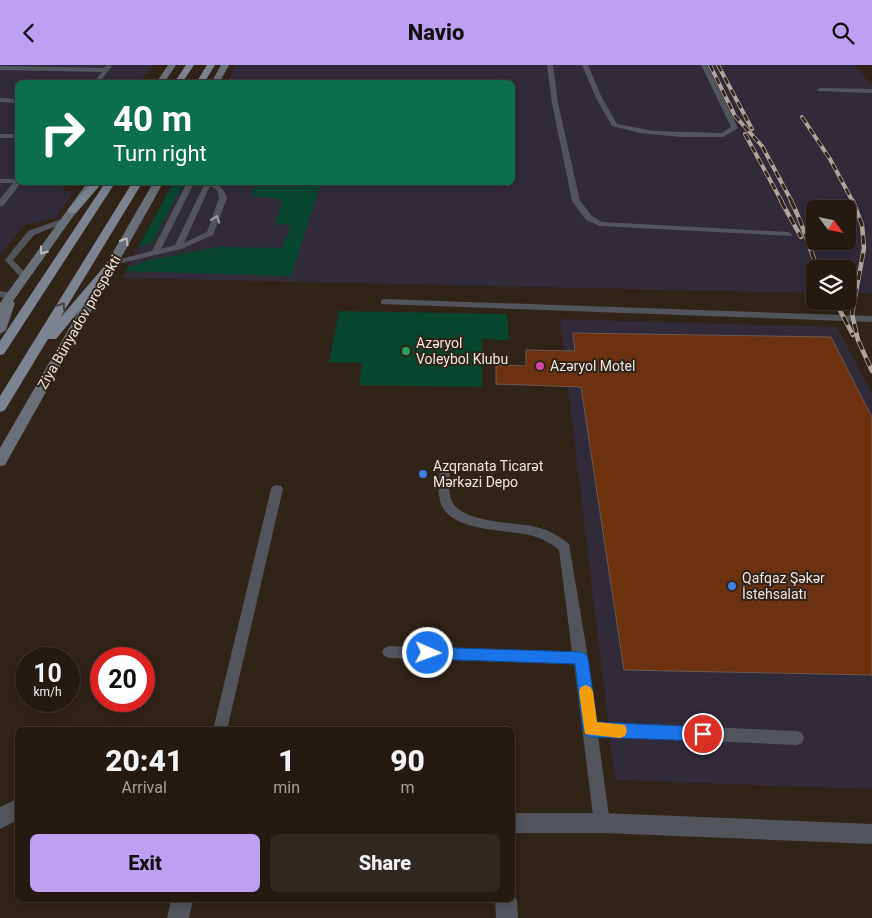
<!DOCTYPE html>
<meta charset="utf-8">
<style>
:root{--surface:#241a12;--page:#302720;--text:#f1f3f6;--muted:#a3a19f;--line:#413832;--accent:#bca0f2}
body{margin:0;font-family:Roboto,sans-serif;background:var(--page);color:var(--text);height:100vh;display:flex;flex-direction:column;font-size:19px;white-space:nowrap}
*{box-sizing:border-box;margin:0}
p{font-size:16px;color:var(--muted)}
.icon{flex:none;width:28px;height:28px;fill:none;stroke:currentColor;stroke-width:2;stroke-linecap:round;stroke-linejoin:round}
.map{position:relative;flex:1;overflow:hidden}
.details{position:absolute;left:15px;top:662px;width:500px;height:175px;display:flex;flex-direction:column;background:var(--surface);border-radius:8px;box-shadow:0 2px 12px #0003,0 0 0 1px var(--line)}
.details>*{flex:none}
.top-card{position:absolute;left:15px;top:15px;width:500px;height:105px;border-radius:8px;box-shadow:0 2px 12px #0003,0 0 0 1px var(--line);background:#0b6e4f;color:#fff;overflow:hidden}
.needle{width:32px;rotate:123deg}
.tools{position:absolute;left:806px;top:135px;display:grid;gap:10px}
.tools a{display:grid;place-items:center;width:50px;height:50px;border-radius:8px;background:var(--surface);box-shadow:0 2px 12px #0003,0 0 0 1px var(--line);font-size:25px}
.speed{position:absolute;left:15px;top:582px;display:flex;gap:10px;font-size:25px;font-weight:700;text-align:center}
.speed>*{display:grid;place-content:center;width:65px;height:65px;border-radius:50%;background:var(--surface);box-shadow:0 2px 12px #0003,0 0 0 1px var(--line);line-height:1}
.speed small{font-size:12px;font-weight:400}
.speed .limit{border:8px solid #d22;background:#fff;color:#111}
.pin{position:absolute;display:grid;place-items:center;width:42px;height:42px;color:#fff;margin:-21px;border:2px solid #fff;border-radius:50%;box-shadow:0 1px 5px #0007}
.me{position:absolute;width:55px;margin:-28px;rotate:92deg;stroke-linejoin:round;filter:drop-shadow(0 0 4px #0008)}
.turn{display:flex;align-items:center;gap:18px;height:105px;padding:0 15px;font-size:22px}
.turn .icon{width:65px;height:65px;stroke-width:2.5}
.turn b{display:block;font-size:35px;line-height:42px}
.eta{display:flex;justify-content:space-evenly;align-items:center;height:85px;text-align:center}
.eta b{font-size:30px;font-weight:800;line-height:35px}
.primary-button{display:flex;gap:10px;margin-top:auto;padding:10px 15px}
.primary-button a{flex:1;height:58px;border-radius:8px;background:var(--accent);color:#111;font-size:20px;font-weight:800;line-height:58px;text-align:center}
.primary-button a+a{background:var(--page);color:var(--text)}
header{display:flex;justify-content:space-between;align-items:center;height:65px;padding:0 15px;background:var(--accent);color:#111;font-size:22px;font-weight:800}
.map>svg:first-child{display:block}
.industrial{fill:#312a39;fill-rule:evenodd}
.green{fill:#08452f}
.building{fill:#6c310f;stroke:#6b5a51}
.lines{fill:none;stroke-linecap:round;stroke-linejoin:round}
.service{fill:#52555c;fill-rule:evenodd}
.minor{fill:#52555c;fill-rule:evenodd}
.secondary{fill:#6a707a;fill-rule:evenodd}
.primary{fill:#7c8492;fill-rule:evenodd}
.rail-far1-casing{stroke:#b0a69d;stroke-width:4}
.rail-casing{stroke:#b0a69d;stroke-width:4.5}
.rail-far1{stroke:#302318;stroke-width:2.5;stroke-dasharray:7;stroke-linecap:butt}
.rail{stroke:#302318;stroke-width:3;stroke-dasharray:9;stroke-linecap:butt}
.oneway{stroke:#a09d9d}
.oneway2{stroke:#c0bcbb}
.oneway3{stroke:#47403d}
.route{fill:#1a73e8;stroke:#114b97}
.slow{fill:#f59e0b}
.leisure-dot{fill:#2e9e5b;stroke:#302318;stroke-width:2}
.hotel-dot{fill:#d1479c;stroke:#302318;stroke-width:2}
.shop-dot{fill:#3f7fe0;stroke:#302318;stroke-width:2}
.labels{text-anchor:middle;stroke-width:4;stroke-linejoin:round;paint-order:stroke}
.street-label{font-size:14px;fill:#eee5de;stroke:#302318}
.poi-label{font-size:14px;fill:#eee5de;stroke:#302318;text-anchor:start}
</style>
<header><svg class="icon" aria-label="back" viewBox="0 0 24 24"><path d="M15 5l-7 7 7 7"/></svg>Navio<svg class="icon" aria-label="search" viewBox="0 0 24 24"><circle cx="10" cy="10" r="6"/><path d="M15 15l6 6"/></svg></header>
<div class="map">
<svg width="872" height="853" viewBox="0 0 872 853">
<rect width="100%" height="100%" fill="#302318"/>
<g class="industrial">
<path d="M0 0H153L140 17 18 18V118H68L62 126H75L55 153 24 160 0 190Z"/>
<path d="M236 0H855L872 21V229L848 228V204H815V228L122 213 173 118H512V18L227 17ZM815 144H848V176H815Z"/>
<path d="M560 254 837 262 872 328V724L615 715Z"/>
</g>
<g class="green">
<path d="M173 118H184L152 178 138 183Z"/>
<path d="M256 118H321L291 211 126 206 127 203 150 195 218 182 282 183 291 160 276 159 282 136 278 134 252 131Z"/>
<path d="M339 246 507 249 509 275 482 274V322L359 320 362 298 329 297Z"/>
</g>
<path class="building" d="M573 268 831 272 872 352V610L624 605 581 322 496 319V300L526 301V285L575 286Z"/>
<g class="lines">
<g class="service">
<path d="M107 0 112 1 99 18H93L102 7 0 5V1L104 3Z"/>
<path d="M547 0H553L558 38 580 136 592 151 602 157 788 167 792 169 791 171 600 161 586 155 572 136 552 38Z"/>
<path d="M582 0H588L602 33 617 59 654 66 722 68 731 62 701 0H707L738 63 723 72H681L640 68 612 61 596 33Z"/>
<path d="M820 23 872 24V28L818 26 817 25Z"/>
<path d="M0 33 18 34V38L0 37Z"/>
<rect x="0" y="69" width="18" height="4"/>
<path d="M0 114H18V118H21L3 141H0V134L13 118H0Z"/>
<path d="M187 118H194L161 184 175 180 205 118C217 118 223 121 227 133L213 170 181 184 109 201V197L152 186ZM210 121 217 125 219 133 207 167 184 178Z"/>
<path d="M62 154 69 156 34 170 13 195 29 212 25 215 22 214 5 195 28 166Z"/>
<path d="M384 234 872 251V257L381 239V235Z"/>
<path d="M445 400 450 404C450 414 447 429 453 438 465 458 514 457 536 462 549 465 559 471 569 479L588 593 596 657 797 666 802 668 804 673 802 678 797 680 598 671 610 758 607 763 602 766 597 763 594 758 574 599 389 593 384 591 382 587 384 583 389 581 572 587 559 485C552 479 545 475 536 472 510 463 453 469 441 439 437 428 439 415 440 404Z"/>
<path d="M277 420 281 421 283 424 227 665H213L271 424 273 421Z"/>
</g>
<g class="minor">
<path d="M0 226 16 228 18 230 12 234 0 232Z"/>
<path d="M17 734 18 755 0 764V742Z"/>
<path d="M512 748H602L872 759V779L602 768H512Z"/>
<path d="M512 827 517 835 518 853H496L495 835H512Z"/>
<path d="M171 835H193L189 853H167Z"/>
</g>
<g class="secondary">
<path d="M168 0H176L164 18H156Z"/>
<path d="M221 0H229L219 18H211Z"/>
<path d="M87 118H97L13 236 15 238 6 265 0 269V238Z"/>
<path d="M153 118H163L5 400 0 401V383Z"/>
</g>
<g class="primary">
<path d="M186 0H194L182 18H174Z"/>
<path d="M207 0H215L204 18H196Z"/>
<path d="M92 118H102L76 148H68V144Z"/>
<path d="M105 118H115L4 289 0 290V276Z"/>
<path d="M132 118H142L60 253 108 197 112 196 118 199 56 274H48L5 345 0 347V331Z"/>
</g>
<g class="rail-far1-casing">
<g id="rail-far1">
<path d="M710 0 735 51 762 81 792 137"/>
<path d="M718 0 752 64"/>
<path d="M802 52 830 94 853 137"/>
<path d="M745 69 782 137"/>
</g>
</g>
<g class="rail-casing">
<g id="rail">
<path d="M781 136 801 172"/>
<path d="M791 136C803 158 808 181 818 204"/>
<path d="M853 136 862 160 864 183 852 249 858 275 872 306"/>
<path d="M835 236 853 270"/>
</g>
</g>
<use href="#rail-far1" class="rail-far1"/>
<use href="#rail" class="rail"/>
</g>
<defs><path id="oneway-chevron" d="M-2-3.5L2.5 0L-2 3.5" fill="none" stroke-width="1.6" stroke-linecap="round" stroke-linejoin="round" transform="scale(1.25)"/></defs>
<use class="oneway" href="#oneway-chevron" transform="translate(216 154) rotate(-70)"/>
<g class="oneway2">
<use href="#oneway-chevron" transform="translate(125 176) rotate(-60)"/>
<use href="#oneway-chevron" transform="translate(43 186) rotate(126)"/>
</g>
<use class="oneway3" href="#oneway-chevron" transform="translate(62 241) rotate(-58)"/>
<path class="route" d="M428 582 581 587 586 589 588 593 597 657 703 662 709 664 711 669 709 674 703 676 590 672 585 669 583 664 575 599 428 594 423 593 421 588 423 584Z"/>
<path class="slow" d="M586 620 590 622 593 626 597 657 625 660 627 666 625 671 620 673 585 669 579 626 581 622Z"/>
<circle class="leisure-dot" cx="406" cy="286" r="5"/>
<circle class="hotel-dot" cx="540" cy="301" r="5"/>
<g class="shop-dot">
<circle cx="423" cy="409" r="5"/>
<circle cx="732" cy="521" r="5"/>
</g>
<g class="labels">
<g class="street-label">
<text transform="translate(79 257) rotate(-60)" y="5">Ziya Bünyadov prospekti</text>
</g>
<g class="poi-label">
<text x="416" y="283">Azəryol<tspan x="416" dy="16">Voleybol Klubu</tspan></text>
<text x="550" y="306">Azəryol Motel</text>
<text x="433" y="406">Azqranata Ticarət<tspan x="433" dy="16">Mərkəzi Depo</tspan></text>
<text x="742" y="518">Qafqaz Şəkər<tspan x="742" dy="16">İstehsalatı</tspan></text>
</g>
</g>
</svg>
<div class="tools">
<a><svg class="needle" viewBox="-14 -14 28 28"><path d="M0-13l5 13h-10z" fill="#e53935"/><path d="M0 13l5-13h-10z" fill="#a3a19f"/></svg></a>
<a><svg class="icon" aria-label="layers" viewBox="0 0 24 24"><path d="M12 4l9 5-9 5-9-5zM3 14l9 5 9-5"/></svg></a>
</div>
<div class="speed"><div>10<small>km/h</small></div><div class="limit">20</div></div>
<div class="pin" style="left:703px;top:669px;background:#d93025"><svg class="icon" aria-label="arrive" viewBox="0 0 24 24"><path d="M6 21V4h12l-3 4 3 4H6"/></svg></div>
<svg class="me" style="left:428px;top:588px" viewBox="-20 -20 40 40"><circle r="17" fill="#1a73e8" stroke="#fff" stroke-width="3"/><path d="M0-11L8 9 0 5-8 9z" fill="#fff"/></svg>
<div class="top-card">
<div class="turn"><svg class="icon" aria-label="right" viewBox="0 0 24 24"><path d="M7 20v-9h11M14 6l5 5-5 5"/></svg><div><b>40 m</b>Turn right</div></div>
</div>
<section class="details">
<div class="eta">
<div><b>20:41</b><p>Arrival</p></div>
<div><b>1</b><p>min</p></div>
<div><b>90</b><p>m</p></div>
</div>
<div class="primary-button"><a>Exit</a><a>Share</a></div>
</section>
</div>
